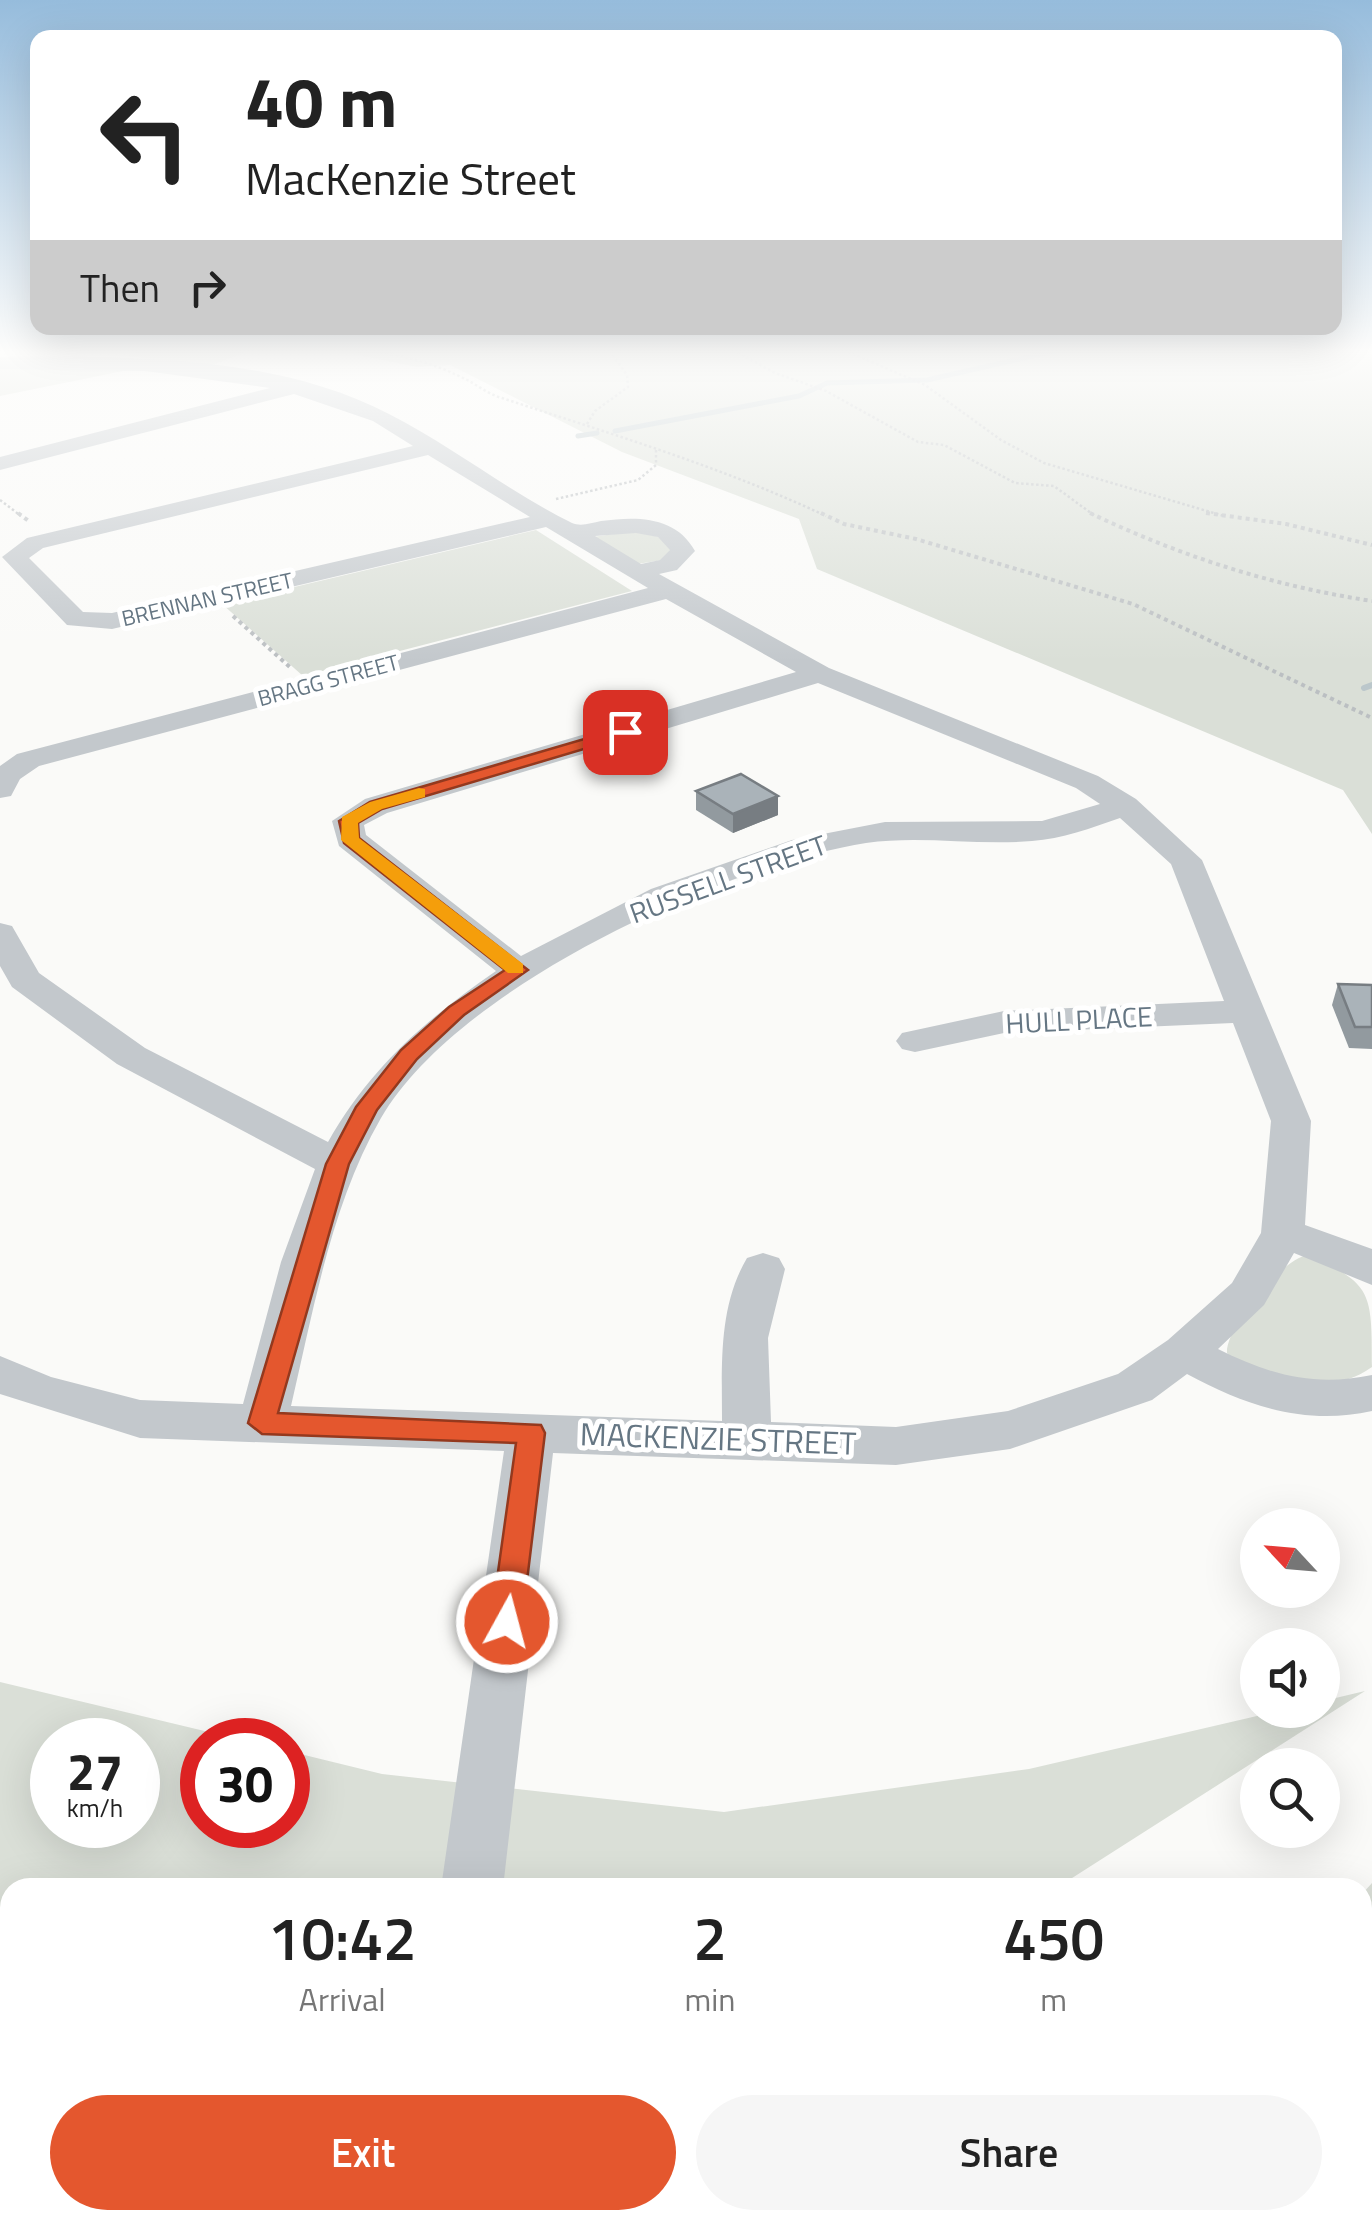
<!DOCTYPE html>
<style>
:root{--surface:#fff;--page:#f6f6f6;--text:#222;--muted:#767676;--accent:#e4572e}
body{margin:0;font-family:"Titillium Web",sans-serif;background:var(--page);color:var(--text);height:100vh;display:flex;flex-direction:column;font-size:38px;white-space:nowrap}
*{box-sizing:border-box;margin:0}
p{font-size:32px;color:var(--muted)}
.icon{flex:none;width:55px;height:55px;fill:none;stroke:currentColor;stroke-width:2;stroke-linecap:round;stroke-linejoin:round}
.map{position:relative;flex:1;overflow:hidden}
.details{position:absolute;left:0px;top:1878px;width:1372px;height:352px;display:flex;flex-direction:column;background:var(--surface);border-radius:30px 30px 0 0;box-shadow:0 10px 40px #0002}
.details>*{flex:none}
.banner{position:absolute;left:30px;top:30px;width:1312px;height:305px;border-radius:20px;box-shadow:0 10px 40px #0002;background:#fff;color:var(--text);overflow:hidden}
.needle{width:65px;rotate:296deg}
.tools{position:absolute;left:1240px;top:1508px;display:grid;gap:20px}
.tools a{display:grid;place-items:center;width:100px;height:100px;border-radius:50%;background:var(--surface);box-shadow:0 10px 40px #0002;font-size:50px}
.speed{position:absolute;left:30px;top:1718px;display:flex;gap:20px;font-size:50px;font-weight:700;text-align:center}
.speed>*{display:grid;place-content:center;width:130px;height:130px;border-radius:50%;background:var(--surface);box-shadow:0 10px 40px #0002;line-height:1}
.speed small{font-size:25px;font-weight:400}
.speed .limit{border:15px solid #d22;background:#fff;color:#111}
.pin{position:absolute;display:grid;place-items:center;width:85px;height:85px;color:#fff;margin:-42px;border-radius:20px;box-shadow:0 5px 15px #0006}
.me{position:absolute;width:110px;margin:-55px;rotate:7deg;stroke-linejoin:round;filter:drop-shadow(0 0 8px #0008)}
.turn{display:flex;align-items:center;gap:35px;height:210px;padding:0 50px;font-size:45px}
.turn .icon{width:130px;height:130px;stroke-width:2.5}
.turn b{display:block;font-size:70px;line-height:85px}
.then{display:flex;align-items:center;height:95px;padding:0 50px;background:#0003;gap:20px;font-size:38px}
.eta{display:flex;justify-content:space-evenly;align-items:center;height:170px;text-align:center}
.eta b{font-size:60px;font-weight:600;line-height:70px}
.primary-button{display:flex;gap:20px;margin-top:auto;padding:20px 50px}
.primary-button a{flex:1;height:115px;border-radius:60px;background:var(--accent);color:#fff;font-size:40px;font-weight:600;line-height:115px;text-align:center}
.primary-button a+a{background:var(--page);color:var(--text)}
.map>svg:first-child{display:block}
.green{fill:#dadfd7;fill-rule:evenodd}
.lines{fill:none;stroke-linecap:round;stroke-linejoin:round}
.stream-far1{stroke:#bbc7cb;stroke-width:5}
.stream{stroke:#bbc7cb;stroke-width:6}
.path-far2{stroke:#bbbfc2;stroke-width:2.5;stroke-dasharray:2.5 2.5;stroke-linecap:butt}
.path-far1{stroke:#bbbfc2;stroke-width:4;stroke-dasharray:4 4;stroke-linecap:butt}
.path{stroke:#bbbfc2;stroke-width:8;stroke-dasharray:8 8;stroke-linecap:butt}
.minor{fill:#c3c8cc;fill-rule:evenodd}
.wall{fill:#929a9f}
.shaded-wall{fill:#777d82}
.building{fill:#aab3b9;stroke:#777d82;stroke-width:2.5}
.route{fill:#e4572e;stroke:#94391e;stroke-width:2.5}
.slow{fill:#f59e0b}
.labels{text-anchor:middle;stroke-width:10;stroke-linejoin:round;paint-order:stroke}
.far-street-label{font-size:22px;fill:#657683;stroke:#fff}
.street-label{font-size:28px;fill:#657683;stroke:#fff}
.near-street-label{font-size:32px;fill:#657683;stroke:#fff}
</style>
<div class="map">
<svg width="1372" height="2228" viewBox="0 0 1372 2228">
<rect width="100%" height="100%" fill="#fafaf8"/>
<g class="green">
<path d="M140 350H251L210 366 127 356Z"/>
<path d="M380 350H1372V834L1343 790 817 569 799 519 622 452 450 365 417 367 349 353Z"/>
<path d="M0 366 133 369 0 396Z"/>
<path d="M536 530 632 591 303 676 222 604Z"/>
<path d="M644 530 674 545 663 560 637 564 592 537Z"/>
<path d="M1308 1255C1372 1284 1372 1291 1372 1367 1328 1399 1280 1376 1234 1362L1227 1353C1225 1328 1282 1258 1308 1255Z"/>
<path d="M0 1682 242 1740H202V1825H288V1751L382 1774 724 1812 1029 1769 1283 1710H1322L1323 1701 1365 1691 1058 1887 10 1888V2220H1362V1894L1372 1883V2228H0ZM52 1740H138V1825H52Z"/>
</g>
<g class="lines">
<g class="stream-far1">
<path d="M615 431 799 396 827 383 927 380 1059 350"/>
<path d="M578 436 597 433"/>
</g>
<path class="stream" d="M1364 688 1372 685"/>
<g class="path-far2">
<path d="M366 350C399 355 431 362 461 377 475 383 487 394 502 398 611 434 722 467 826 516"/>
<path d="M733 350 775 373 826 391 918 442 944 445 1015 483 1054 486 1095 516"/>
<path d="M844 350 925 385 1001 440 1044 463 1224 516"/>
<path d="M587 424 595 411 628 387 627 375 609 350"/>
<path d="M556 499 638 480 656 465V450"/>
<path d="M0 500 21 516"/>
</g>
<g class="path-far1">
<path d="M18 513 30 522"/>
<path d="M821 513 844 524 916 539 1133 604 1372 718"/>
<path d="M1090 513C1180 556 1273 586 1372 601"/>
<path d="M1206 513 1286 524 1372 545"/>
<path d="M233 616 292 669"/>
</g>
<g class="path">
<path d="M0 2014 10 2017"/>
<path d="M1362 2025 1372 2021"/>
<path d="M658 2228 663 2220"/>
</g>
<g class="minor">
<path d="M0 357C126 356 274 354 389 414 452 446 509 492 572 523 581 527 591 523 601 521 637 516 676 516 695 551L677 570 659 574 829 668 1098 776 1136 799 1202 860 1311 1121 1305 1225 1372 1249V1285L1294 1253 1264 1305 1218 1349C1270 1375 1314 1387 1372 1375V1411C1305 1426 1246 1406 1187 1374L1152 1400 1010 1449 896 1465 553 1453 503 1888H441L504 1451 140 1438 0 1394V1356L51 1377 140 1400 243 1404 281 1262 315 1169 117 1064 12 987 0 966V923L12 926 39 973 145 1048 328 1142C370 1068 426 1019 496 971L339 846 332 821 365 799 796 672 666 599 39 766 20 779 11 796 0 798V766L17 754 648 588 546 527 112 629 67 625 2 557 27 538 413 446 373 421 294 394 0 470V457L270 388 145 371 0 369ZM428 455 530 517 112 613 83 612 29 558 43 548ZM636 533 658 537 670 550 660 560 641 564 595 536ZM818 683 1076 788 1100 804 1042 821 885 822 792 840 651 889 521 956 366 835 364 825 387 813ZM1120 818 1171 864 1224 1001 1004 1011 902 1033 896 1041 902 1049 915 1052 1004 1033 1233 1023 1271 1121 1261 1233 1232 1283 1168 1340 1118 1374 1008 1411 896 1427 771 1422 768 1338 785 1269 779 1258 763 1253 747 1258C718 1307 722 1366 722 1421L291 1406C314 1308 331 1205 381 1118 457 987 721 866 866 843 921 835 977 846 1032 841 1062 839 1091 828 1120 818Z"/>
<path d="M337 2220H411L407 2228H334Z"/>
</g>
</g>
<g class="wall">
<path d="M696 791 778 796V815L733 833 696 810Z"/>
<path d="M1338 984 1372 985V1049L1349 1048 1332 1005Z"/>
</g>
<path class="shaded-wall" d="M778 796V815L733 833V814Z"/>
<g class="building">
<path d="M741 774 778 796 733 814 696 791Z"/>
<path d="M1338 984 1372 985V1027H1355Z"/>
</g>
<linearGradient id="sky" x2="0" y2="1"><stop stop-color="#96bcdc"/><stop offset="0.53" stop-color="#fdfdfc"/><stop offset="1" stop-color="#fdfdfc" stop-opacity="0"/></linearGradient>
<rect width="1372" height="662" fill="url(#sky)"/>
<path class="route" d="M625 727 633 732 631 735 382 809 358 823 359 838 528 970 464 1015 417 1059 377 1110 349 1164 278 1413 541 1425 545 1433 522 1622 518 1632 507 1636 496 1632 491 1622 516 1443 262 1434 248 1423 326 1164 356 1107 401 1050 449 1007 505 970 344 843 339 821 370 802Z"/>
<path class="slow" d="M419 788 425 789V797L382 809 358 823 359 838 523 964V973H508L341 840 342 817 370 802Z"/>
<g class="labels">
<g class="far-street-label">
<text transform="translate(207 599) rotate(-13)" y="8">BRENNAN STREET</text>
<text transform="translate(328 680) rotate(-15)" y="8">BRAGG STREET</text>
</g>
<g class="street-label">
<text transform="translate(728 879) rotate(-20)" y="10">RUSSELL STREET</text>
<text transform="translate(1079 1020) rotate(-3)" y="10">HULL PLACE</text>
</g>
<g class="near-street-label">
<text transform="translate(718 1439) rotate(2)" y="11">MACKENZIE STREET</text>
</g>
</g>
</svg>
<div class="tools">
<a><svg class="needle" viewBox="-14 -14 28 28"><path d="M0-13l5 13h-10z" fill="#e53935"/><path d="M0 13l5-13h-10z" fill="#767676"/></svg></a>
<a><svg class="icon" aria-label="sound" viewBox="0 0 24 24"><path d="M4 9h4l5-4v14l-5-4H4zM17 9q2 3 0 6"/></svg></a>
<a><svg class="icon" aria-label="search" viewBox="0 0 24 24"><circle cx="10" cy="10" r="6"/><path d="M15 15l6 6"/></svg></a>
</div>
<div class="speed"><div>27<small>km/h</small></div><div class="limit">30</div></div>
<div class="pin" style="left:625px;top:732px;background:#d93025"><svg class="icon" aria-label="arrive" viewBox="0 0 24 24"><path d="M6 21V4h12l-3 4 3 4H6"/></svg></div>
<svg class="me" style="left:507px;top:1622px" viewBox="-20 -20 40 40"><circle r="17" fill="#e4572e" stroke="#fff" stroke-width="3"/><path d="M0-11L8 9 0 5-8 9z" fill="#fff"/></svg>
<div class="banner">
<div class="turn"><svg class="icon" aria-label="left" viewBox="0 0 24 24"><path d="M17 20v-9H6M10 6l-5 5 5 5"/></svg><div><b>40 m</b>MacKenzie Street</div></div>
<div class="then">Then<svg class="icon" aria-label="right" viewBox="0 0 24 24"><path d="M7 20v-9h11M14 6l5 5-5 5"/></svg></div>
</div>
<section class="details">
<div class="eta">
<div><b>10:42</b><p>Arrival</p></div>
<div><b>2</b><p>min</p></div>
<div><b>450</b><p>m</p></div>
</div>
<div class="primary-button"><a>Exit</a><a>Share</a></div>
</section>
</div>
